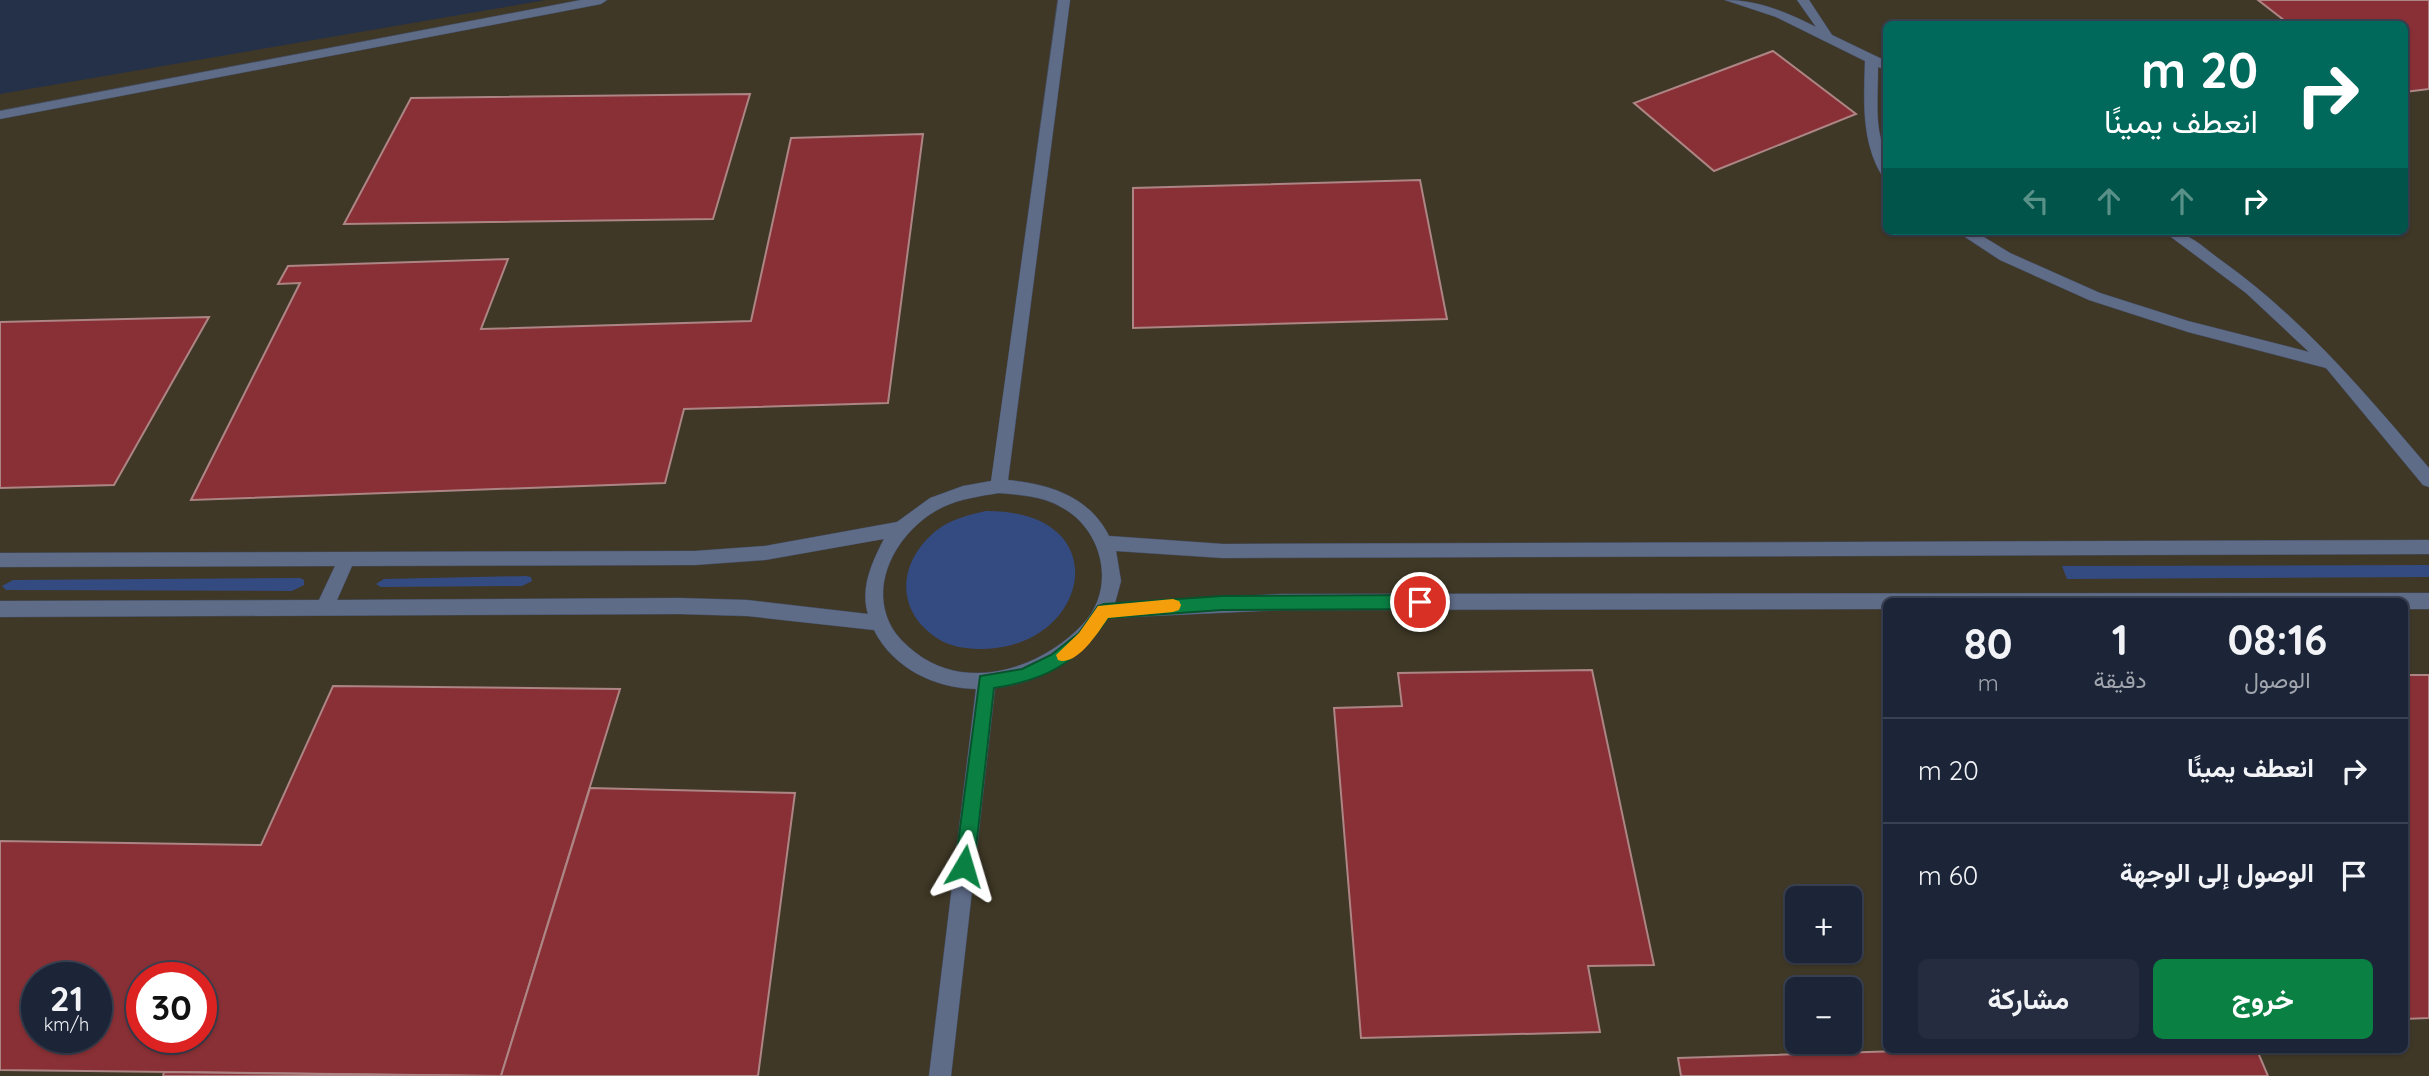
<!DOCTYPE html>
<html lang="ar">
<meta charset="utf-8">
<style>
:root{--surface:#1c2437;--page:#252c3f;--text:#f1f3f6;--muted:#a0a4ad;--line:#3a4152;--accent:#0b8043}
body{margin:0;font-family:Quicksand,Vazirmatn,sans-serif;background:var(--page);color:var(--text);direction:rtl;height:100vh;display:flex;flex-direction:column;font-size:26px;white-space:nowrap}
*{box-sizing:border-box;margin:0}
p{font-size:23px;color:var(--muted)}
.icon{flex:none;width:38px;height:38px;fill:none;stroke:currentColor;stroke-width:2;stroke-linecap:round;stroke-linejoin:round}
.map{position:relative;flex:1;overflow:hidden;direction:ltr}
.panel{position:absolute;left:1883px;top:598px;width:525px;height:455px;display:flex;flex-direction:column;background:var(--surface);border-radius:10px;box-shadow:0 2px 5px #0004,0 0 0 2px var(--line);direction:rtl}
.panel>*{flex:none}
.top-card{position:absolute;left:1883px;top:21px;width:525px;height:214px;border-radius:10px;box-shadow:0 2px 5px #0004,0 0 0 2px var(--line);direction:rtl;background:#00695c;color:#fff;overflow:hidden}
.tools{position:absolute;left:1785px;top:886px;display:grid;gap:14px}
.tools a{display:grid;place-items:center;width:77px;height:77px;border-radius:10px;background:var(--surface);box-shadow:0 2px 5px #0004,0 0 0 2px var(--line);font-size:35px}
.speed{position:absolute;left:21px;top:962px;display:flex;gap:14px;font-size:35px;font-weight:700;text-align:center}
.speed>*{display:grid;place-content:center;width:91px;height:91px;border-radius:50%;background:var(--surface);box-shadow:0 2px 5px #0004,0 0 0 2px var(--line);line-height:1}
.speed small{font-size:18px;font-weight:400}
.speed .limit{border:10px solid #d22;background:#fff;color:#111}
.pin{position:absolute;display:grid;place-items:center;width:60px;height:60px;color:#fff;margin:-30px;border:4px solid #fff;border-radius:50%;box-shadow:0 2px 7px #0007}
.me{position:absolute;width:77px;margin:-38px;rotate:7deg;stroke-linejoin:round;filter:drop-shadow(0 0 5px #0008)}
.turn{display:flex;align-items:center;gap:24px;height:147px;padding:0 35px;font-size:32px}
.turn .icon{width:91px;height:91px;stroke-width:2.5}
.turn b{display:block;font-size:49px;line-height:60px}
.lanes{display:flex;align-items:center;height:66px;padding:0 35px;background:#0003;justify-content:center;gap:35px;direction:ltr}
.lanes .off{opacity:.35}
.eta{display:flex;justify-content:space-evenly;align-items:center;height:119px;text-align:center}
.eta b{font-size:42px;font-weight:700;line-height:49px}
.action{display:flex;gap:14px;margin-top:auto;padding:14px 35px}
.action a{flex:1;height:80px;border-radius:10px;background:var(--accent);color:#fff;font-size:28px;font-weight:700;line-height:80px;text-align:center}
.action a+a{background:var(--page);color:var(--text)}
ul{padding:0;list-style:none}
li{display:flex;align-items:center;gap:21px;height:105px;padding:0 35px;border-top:2px solid var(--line)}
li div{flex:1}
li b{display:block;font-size:26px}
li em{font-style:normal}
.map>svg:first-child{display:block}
.industrial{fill:#3f3826;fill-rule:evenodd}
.green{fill:#344b82}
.building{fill:#883035;stroke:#ac8584;stroke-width:2;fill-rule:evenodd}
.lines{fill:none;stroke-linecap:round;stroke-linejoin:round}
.service-casing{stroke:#434c62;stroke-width:1}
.minor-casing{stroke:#434c62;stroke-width:1}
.service{fill:#5f6c88;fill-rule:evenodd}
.minor{fill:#5f6c88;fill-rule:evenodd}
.route{fill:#0b8043;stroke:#07532c;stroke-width:2}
.slow{fill:#f59e0b}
</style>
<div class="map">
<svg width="2429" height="1076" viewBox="0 0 2429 1076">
<rect width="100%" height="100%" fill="#253049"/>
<path class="industrial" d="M546 0H2429V1076H0V94ZM1886 24H2404V231H1886ZM1886 602H2404V1050H1886ZM1797 898H1850V950H1797ZM37 978H96V1038H37ZM142 978H201V1038H142ZM1797 989H1850V1041H1797Z"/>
<g class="green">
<path d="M986 511C1119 510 1091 648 982 649 968 649 952 647 940 640 894 612 897 562 937 530 951 519 969 515 986 511Z"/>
<path d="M2429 565V577L2067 579 2062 566Z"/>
<path d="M526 576 531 577 532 581 522 586 381 587 376 584 384 579Z"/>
<path d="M300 578 304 580V585L292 591 6 590 2 586 13 580Z"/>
</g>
<g class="building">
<path d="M2258 0H2429V89L2404 92V24H2289Z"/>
<path d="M1773 51 1856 114 1714 171 1634 103Z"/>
<path d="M750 94 713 219 344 224 411 98Z"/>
<path d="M923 134 888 403 684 409 665 483 191 500 300 283 278 284 288 266 508 259 481 329 751 321 791 138Z"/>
<path d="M1420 180 1447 319 1133 328V188Z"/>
<path d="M209 317 114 485 0 488V322Z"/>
<path d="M1592 670 1654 965 1588 966 1600 1032 1361 1038 1334 708 1402 706 1398 673Z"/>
<path d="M2404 675H2429V1018L2404 1019Z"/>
<path d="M333 686 620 689 501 1076 0 1070V841L261 845ZM37 978H96V1038H37ZM142 978H201V1038H142Z"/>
<path d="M590 788 795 793 758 1076H501Z"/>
<path d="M1933 1050H2257L2268 1076H1681L1678 1058Z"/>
<path d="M164 1072 482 1076H163Z"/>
</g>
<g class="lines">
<g class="service-casing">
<g id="service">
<path d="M1725 0C1758 0 1786 12 1816 27L1797 0H1809L1832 35 1886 61V70L1878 67C1878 88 1876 110 1879 130 1882 146 1886 159 1886 175L1881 174C1861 139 1864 100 1865 61L1776 17Z"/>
<path d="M1956 231H1974L2010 253 2100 293 2188 321 2309 352 2246 293 2163 231C2189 231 2201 246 2222 261 2303 319 2365 393 2429 468V487L2423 485 2326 368 2188 332 2089 300 2000 260Z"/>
</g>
</g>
<g class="minor-casing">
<g id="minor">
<path d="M581 0H607L601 4 0 119V111Z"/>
<path d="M1058 0H1070L1008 480C1049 484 1089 496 1109 536L1223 544 2429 540V554L1223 558 1116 551 1121 581 1115 603 1281 594 2429 593V609H2404V602H1886V609L1281 610 1107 618C1084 658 1040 683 995 688L951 1076H929L976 689C934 688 893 668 874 630L747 616 679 614 0 617V601L319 600 335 566 0 567V553L695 551 765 546 897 522 930 498 963 486 991 481ZM999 493C1020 495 1042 496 1061 507 1103 529 1117 588 1083 624 1042 668 968 693 916 653 906 645 897 637 891 626 867 581 901 527 943 507 960 499 980 496 999 493ZM884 539C872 562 860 588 868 614L747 600 679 598 337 600 352 566 695 565 765 560Z"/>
</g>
</g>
<use href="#service" class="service"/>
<use href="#minor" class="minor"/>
</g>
<path class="route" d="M1420 595 1426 597 1429 602 1426 607 1420 609 1222 610 1108 618C1078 662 1047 680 994 688L974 866 971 872 964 874 958 872 955 866 980 676 1022 669 1051 655 1079 633 1098 606 1104 604 1222 596Z"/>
<path class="slow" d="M1173 599 1179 601 1181 605 1179 610 1173 612 1108 618C1099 631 1077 667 1058 660L1056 655 1079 633 1098 606Z"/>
</svg>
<div class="tools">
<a>+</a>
<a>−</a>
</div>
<div class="speed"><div>21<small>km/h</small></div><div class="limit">30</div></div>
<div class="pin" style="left:1420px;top:602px;background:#d93025"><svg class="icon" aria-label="arrive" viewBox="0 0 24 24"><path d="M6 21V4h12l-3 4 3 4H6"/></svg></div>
<svg class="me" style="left:964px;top:866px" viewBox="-20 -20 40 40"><path d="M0-17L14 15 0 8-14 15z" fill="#0b8043" stroke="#fff" stroke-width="4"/></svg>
<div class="top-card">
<div class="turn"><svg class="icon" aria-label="right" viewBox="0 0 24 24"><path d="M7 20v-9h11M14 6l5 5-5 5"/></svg><div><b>20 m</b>انعطف يمينًا</div></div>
<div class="lanes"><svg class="icon off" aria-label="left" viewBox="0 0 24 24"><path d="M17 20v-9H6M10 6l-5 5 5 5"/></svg><svg class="icon off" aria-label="ahead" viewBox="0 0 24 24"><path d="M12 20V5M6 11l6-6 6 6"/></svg><svg class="icon off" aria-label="ahead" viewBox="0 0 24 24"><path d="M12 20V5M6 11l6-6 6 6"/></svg><svg class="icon" aria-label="right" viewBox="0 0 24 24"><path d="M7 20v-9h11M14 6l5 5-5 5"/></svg></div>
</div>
<section class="panel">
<div class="eta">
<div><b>08:16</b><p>الوصول</p></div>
<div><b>1</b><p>دقيقة</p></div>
<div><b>80</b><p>m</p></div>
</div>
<ul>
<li><svg class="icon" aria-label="right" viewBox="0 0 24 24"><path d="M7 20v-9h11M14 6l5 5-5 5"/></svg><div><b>انعطف يمينًا</b></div><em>20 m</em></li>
<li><svg class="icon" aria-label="arrive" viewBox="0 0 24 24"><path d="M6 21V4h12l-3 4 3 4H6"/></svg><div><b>الوصول إلى الوجهة</b></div><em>60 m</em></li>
</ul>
<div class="action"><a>خروج</a><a>مشاركة</a></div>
</section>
</div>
